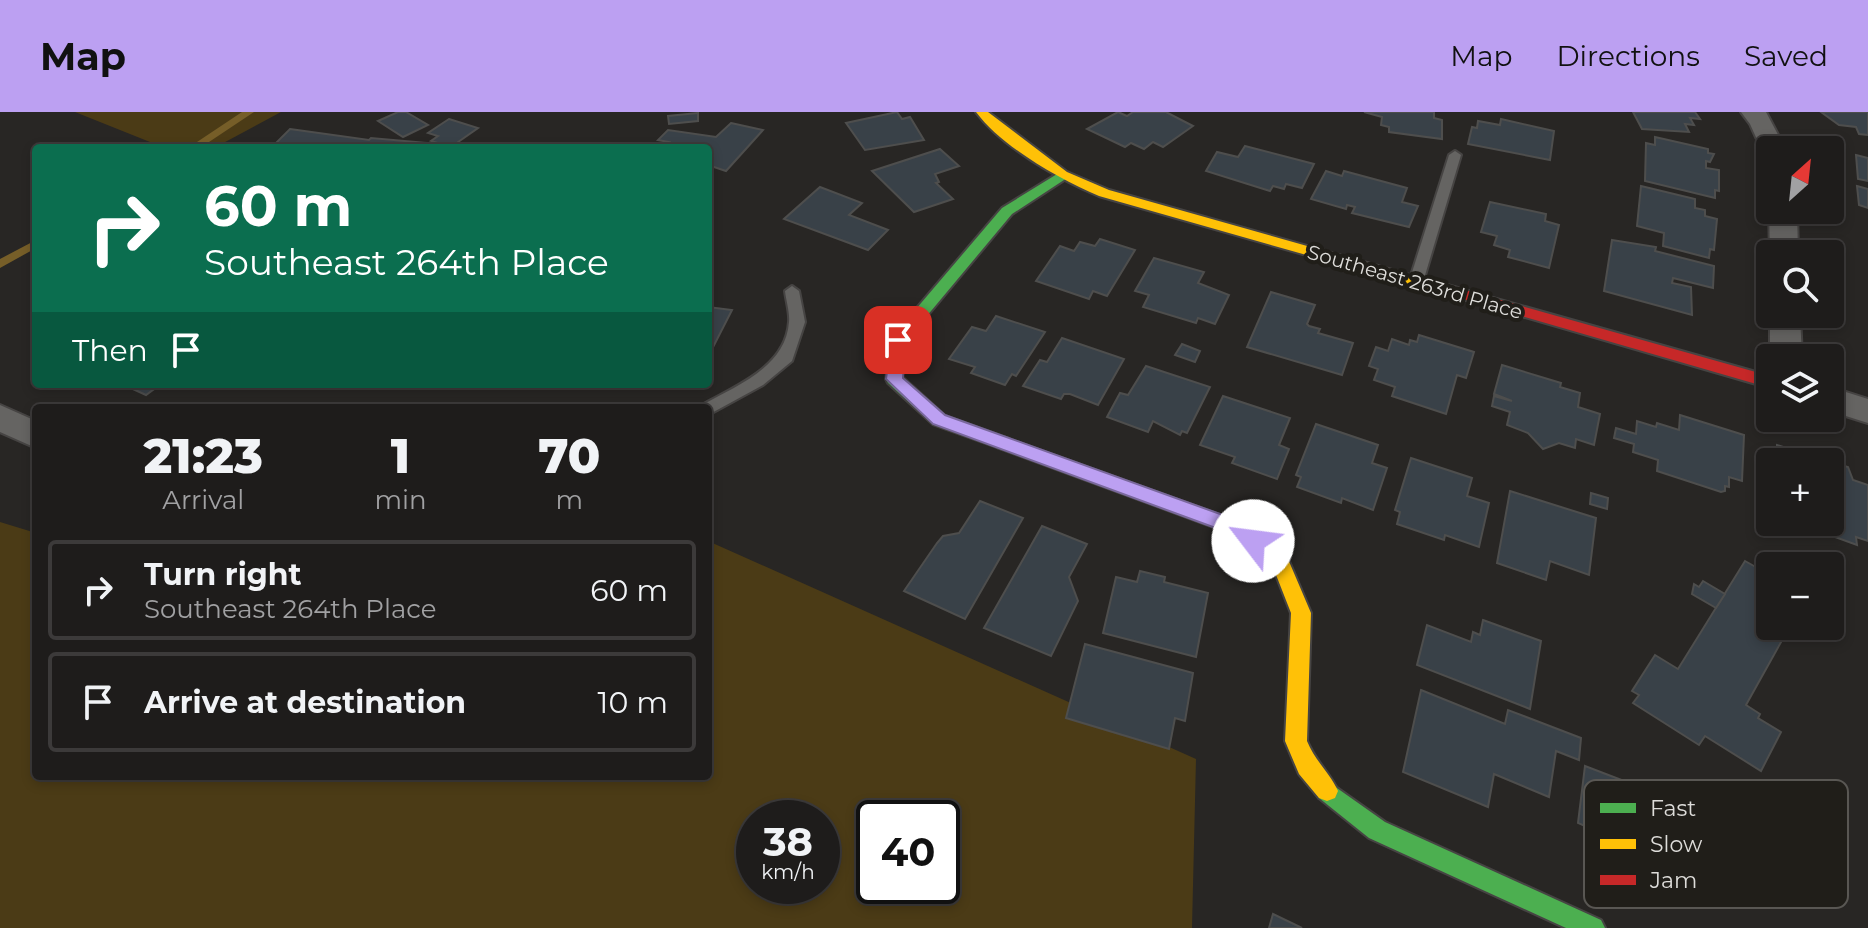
<!DOCTYPE html>
<meta charset="utf-8">
<style>
:root{--surface:#1e1c1b;--page:#262524;--text:#f1f3f6;--muted:#a1a1a3;--line:#3c3a3a;--accent:#bca0f2}
body{margin:0;font-family:Montserrat,sans-serif;background:var(--page);color:var(--text);height:100vh;display:flex;flex-direction:column;font-size:30px;white-space:nowrap}
*{box-sizing:border-box;margin:0}
p{font-size:26px;color:var(--muted)}
.icon{flex:none;width:44px;height:44px;fill:none;stroke:currentColor;stroke-width:2;stroke-linecap:round;stroke-linejoin:round}
.map{position:relative;flex:1;overflow:hidden}
.sheet{position:absolute;left:32px;top:292px;width:680px;height:376px;display:flex;flex-direction:column;background:var(--surface);border-radius:8px;box-shadow:0 4px 12px #0003,0 0 0 2px var(--line)}
.sheet>*{flex:none}
.banner{position:absolute;left:32px;top:32px;width:680px;height:244px;border-radius:8px;box-shadow:0 4px 12px #0003,0 0 0 2px var(--line);background:#0b6e4f;color:#fff;overflow:hidden}
.needle{width:52px;rotate:27deg}
.fabs{position:absolute;left:1756px;top:24px;display:grid;gap:16px}
.fabs a{display:grid;place-items:center;width:88px;height:88px;border-radius:8px;background:var(--surface);box-shadow:0 4px 12px #0003,0 0 0 2px var(--line);font-size:40px}
.speed{position:absolute;left:736px;top:688px;display:flex;gap:16px;font-size:40px;font-weight:700;text-align:center}
.speed>*{display:grid;place-content:center;width:104px;height:104px;border-radius:50%;background:var(--surface);box-shadow:0 4px 12px #0003,0 0 0 2px var(--line);line-height:1}
.speed small{font-size:20px;font-weight:400}
.speed .limit{border:4px solid #111;border-radius:12px;background:#fff;color:#111}
.pin{position:absolute;display:grid;place-items:center;width:68px;height:68px;color:#fff;margin:-34px;border-radius:16px;box-shadow:0 4px 12px #0006}
.me{position:absolute;width:88px;margin:-44px;rotate:300deg;stroke-linejoin:round;filter:drop-shadow(0 0 6px #0008)}
.turn{display:flex;align-items:center;gap:28px;height:168px;padding:0 40px;font-size:36px}
.turn .icon{width:104px;height:104px;stroke-width:2.5}
.turn b{display:block;font-size:56px;line-height:68px}
.then{display:flex;align-items:center;height:76px;padding:0 40px;background:#0003;gap:16px;font-size:30px}
.eta{display:flex;justify-content:space-evenly;align-items:center;height:136px;text-align:center}
.eta b{font-size:48px;font-weight:800;line-height:56px}
ul{padding:0;list-style:none}
li{display:flex;align-items:center;gap:24px;height:100px;margin:0 16px 12px;padding:0 24px;border:4px solid var(--line);border-radius:8px}
li div{flex:1}
li b{display:block;font-size:30px}
li em{font-style:normal}
header{display:flex;align-items:center;gap:48px;box-sizing:border-box;height:112px;padding:0 40px;background:var(--accent);color:#111}
header strong{font-size:38px}
nav{display:flex;gap:44px;margin-inline-start:auto;font-size:28px}
.map>svg:first-child{display:block}
.green{fill:#4b3b16;fill-rule:evenodd}
.lines{fill:none;stroke-linecap:round;stroke-linejoin:round}
.stream{fill:#765e28;fill-rule:evenodd}
.building{fill:#394148;stroke:#4e4e4d;stroke-width:2}
.lane-casing{stroke:#464443;stroke-width:4}
.street-casing{stroke:#464443;stroke-width:4}
.fast-casing{stroke:#464443;stroke-width:4}
.slow-casing{stroke:#464443;stroke-width:4}
.jam-casing{stroke:#464443;stroke-width:4}
.lane{fill:#656462;fill-rule:evenodd}
.street{fill:#656462;fill-rule:evenodd}
.fast{fill:#4caf50;fill-rule:evenodd}
.slow{fill:#ffc107;fill-rule:evenodd}
.jam{fill:#c62828;fill-rule:evenodd}
.route{fill:#bca0f2;stroke:#7a689d;stroke-width:2}
.labels{text-anchor:middle;stroke-width:8;stroke-linejoin:round;paint-order:stroke}
.street-label{font-size:20px;fill:#deddda;stroke:#201e19}
.key{fill:#201e19;stroke:#595753;stroke-width:2}
.key-label{font-size:22px;fill:#deddda}
</style>
<header>
<strong>Map</strong>
<nav><a>Map</a><a>Directions</a><a>Saved</a></nav>
</header>
<div class="map">
<svg width="1868" height="816" viewBox="0 0 1868 816">
<rect width="100%" height="100%" fill="#282624"/>
<g class="green">
<path d="M75 0H281L214 36H165Z"/>
<path d="M0 410 36 421V664H708V429L1196 647 1192 816H0ZM754 706H822V774H754ZM874 706H942V774H874Z"/>
</g>
<g class="lines">
<g class="stream">
<path d="M242 0H254L200 36H188Z"/>
<path d="M36 128V136L0 156V147Z"/>
</g>
</g>
<g class="building">
<path d="M398 0H406L428 13 403 25 378 9Z"/>
<path d="M897 0 902 7 910 5 924 28 865 38 846 11Z"/>
<path d="M1118 0 1127 4 1133 0H1166L1193 14 1163 35 1153 30 1144 37 1131 31 1125 35 1087 17Z"/>
<path d="M1364 0H1434V6L1442 8V27L1389 20V15L1381 13 1382 5Z"/>
<path d="M1633 0H1695L1700 7 1690 6 1694 13 1685 12 1689 20 1642 17Z"/>
<path d="M1821 0H1868V23L1859 22 1856 15 1839 13Z"/>
<path d="M698 1V9L669 12 668 4Z"/>
<path d="M449 7 478 16 451 35 431 29 438 24 428 21Z"/>
<path d="M1501 7 1554 19 1550 48 1468 32 1472 15 1477 16 1478 9 1500 13Z"/>
<path d="M731 11 763 18 726 59 708 53V36H661L669 30 658 28 668 18 716 25Z"/>
<path d="M290 17 369 28 371 26 439 32 435 36H271Z"/>
<path d="M1655 25 1708 37V41L1714 42 1710 50 1706 49V56L1719 58V79L1715 78V86L1645 69 1646 31 1655 33Z"/>
<path d="M1245 34 1314 52 1302 76 1286 72 1284 77 1273 74 1270 79 1206 59 1217 40 1238 45Z"/>
<path d="M940 37 959 54 935 62 939 70 936 71 953 87 914 100 872 59Z"/>
<path d="M1856 43 1868 46V69L1858 67Z"/>
<path d="M1326 59 1342 64 1344 59 1407 76 1402 90 1418 94 1409 115 1352 101 1355 95 1347 93 1346 97 1311 87Z"/>
<path d="M1641 74 1695 87V96L1705 98V104L1717 107 1714 138 1710 137 1709 146 1663 134 1664 121 1637 114Z"/>
<path d="M1857 74 1868 77V96L1859 93Z"/>
<path d="M820 75 862 91 849 103 888 118 868 138 784 107Z"/>
<path d="M1490 90 1546 102 1545 109 1559 113 1549 156 1508 145 1510 138 1494 133 1497 124 1481 120Z"/>
<path d="M1100 127 1135 138 1107 184 1093 179 1089 187 1036 169 1060 134 1074 139 1080 130 1095 134Z"/>
<path d="M1612 128 1656 135 1655 139 1714 154 1713 176 1673 166 1672 171 1691 175 1692 203 1604 179Z"/>
<path d="M1154 146 1204 160 1198 171 1229 183 1215 212 1198 206 1196 211 1143 195 1149 183 1135 179Z"/>
<path d="M1271 180 1315 193 1307 212 1309 214 1320 217 1318 221 1353 231 1342 263 1247 235Z"/>
<path d="M708 195 732 198 708 245Z"/>
<path d="M996 204 1045 220 1016 264 1012 262 1005 273 971 261 975 255 949 247 972 215 986 219Z"/>
<path d="M1419 223 1474 240 1466 266 1457 263 1446 302 1392 284 1395 275 1374 268 1378 257 1369 254 1376 235 1388 239 1392 227 1409 233 1410 228 1417 230Z"/>
<path d="M1062 226 1124 247 1098 293 1070 282H1064L1061 287 1023 274 1040 248 1047 250Z"/>
<path d="M1182 232 1200 239 1195 250 1175 243Z"/>
<path d="M1502 253 1561 271 1560 275 1580 281 1578 295 1600 302 1594 333 1576 327 1575 336 1559 331 1543 337 1528 321 1507 313 1510 300 1492 294 1494 284 1512 289 1494 282Z"/>
<path d="M1146 254 1210 275 1187 321 1182 319 1180 323 1153 309 1148 320 1107 305 1120 281 1128 283Z"/>
<path d="M122 272H161L146 283Z"/>
<path d="M1223 284 1290 306 1279 333 1289 337 1277 367 1232 351 1235 345 1200 333Z"/>
<path d="M1680 303 1744 323 1742 369 1729 365V375L1725 374V379L1721 380 1657 359 1658 348 1633 340 1634 332 1614 326 1616 316 1636 322 1637 309 1656 315 1657 311 1679 318Z"/>
<path d="M1316 312 1378 333 1372 351 1387 356 1373 398 1342 386 1341 391 1297 375 1301 365 1296 363Z"/>
<path d="M1777 333 1848 355 1853 368 1868 373V429L1856 425 1857 433 1794 410H1830V350H1777Z"/>
<path d="M1411 346 1472 366 1467 384 1489 391 1479 435 1445 423 1444 428 1397 412 1400 400 1395 398Z"/>
<path d="M1760 365 1770 368V396L1759 392Z"/>
<path d="M1510 379 1596 406 1589 463 1550 449 1546 468 1497 451Z"/>
<path d="M1591 381 1608 386 1607 397 1590 392Z"/>
<path d="M980 389 1023 406 965 507 904 479 937 431 943 424 959 421Z"/>
<path d="M1042 414 1087 432 1069 465 1078 489 1051 544 984 516Z"/>
<path d="M1745 449 1770 463V514H1790L1746 593 1760 602 1758 606 1781 620 1761 659 1705 624 1699 633 1633 591 1639 583 1632 579 1655 543 1678 557Z"/>
<path d="M1140 459 1165 465 1164 470 1208 481 1196 545 1103 521 1116 465 1137 470Z"/>
<path d="M1703 469 1725 482 1716 496 1692 482 1694 472 1699 475Z"/>
<path d="M1483 508 1541 529 1530 597 1417 553 1427 513 1471 530 1473 520 1480 523Z"/>
<path d="M1085 532 1193 561 1185 609 1175 606 1169 637 1066 606Z"/>
<path d="M1421 578 1505 612 1508 598 1581 626 1579 648 1556 639 1549 685 1494 662 1488 695 1403 660Z"/>
<path d="M1585 654 1791 733 1792 788 1724 761 1700 772 1602 731 1603 722 1578 711Z"/>
<path d="M1273 802 1302 816H1269Z"/>
</g>
<g class="lines">
<g class="lane-casing">
<g id="lane">
<path d="M1455 39 1461 43 1423 170 1416 175 1411 173 1409 170 1449 43Z"/>
<path d="M792 174 799 179 805 210 792 249 763 273 708 303V296H700L702 293C736 274 786 255 789 210 790 201 786 188 785 179Z"/>
</g>
</g>
<g class="street-casing">
<g id="street">
<path d="M1741 0H1766L1786 38H1770V45L1764 43 1750 12Z"/>
<path d="M1769 98H1797L1798 142H1770Z"/>
<path d="M1770 202H1800L1802 246H1770Z"/>
<path d="M1830 275 1868 287V311L1830 299Z"/>
<path d="M0 293 36 309V336L0 320Z"/>
</g>
</g>
<g class="fast-casing">
<g id="fast">
<path d="M1062 59 1069 63 1067 66 1012 102 906 229 902 265 945 304 1009 327 1011 331 1009 335 1003 337 933 312 888 271 886 267 893 224 1002 96Z"/>
<path d="M1327 669 1385 710 1601 808 1605 816H1566L1369 726 1319 686 1316 679 1319 672Z"/>
</g>
</g>
<g class="slow-casing">
<g id="slow">
<path d="M976 0H988L1067 60 1109 78 1438 171 1440 174 1433 179 1099 84C1059 67 1002 35 976 0Z"/>
<path d="M1003 325 1234 408 1285 440 1311 501 1307 629C1315 649 1330 661 1338 679L1335 686 1327 689 1319 686 1299 662 1285 629 1291 501 1271 450 1222 418 997 335 995 331 997 327Z"/>
</g>
</g>
<g class="jam-casing">
<path id="jam" d="M1433 169 1770 264V276L1428 177 1426 174Z"/>
</g>
<use href="#lane" class="lane"/>
<use href="#street" class="street"/>
<use href="#fast" class="fast"/>
<use href="#slow" class="slow"/>
<use href="#jam" class="jam"/>
</g>
<path class="route" d="M898 222 906 228 903 266 945 303 1234 407 1259 424 1262 429 1259 434H1246L1221 418 933 312 886 267 891 228Z"/>
<g class="labels">
<g class="street-label">
<text transform="translate(1415 170) rotate(16)" y="7">Southeast 263rd Place</text>
</g>
</g>
<rect x="1584" y="668" width="264" height="128" rx="12" class="key"/>
<rect x="1600" y="691" width="36" height="10" fill="#4caf50"/>
<rect x="1600" y="727" width="36" height="10" fill="#ffc107"/>
<rect x="1600" y="763" width="36" height="10" fill="#c62828"/>
<g class="key-label">
<text x="1650" y="704">Fast</text>
<text x="1650" y="740">Slow</text>
<text x="1650" y="776">Jam</text>
</g>
</svg>
<div class="fabs">
<a><svg class="needle" viewBox="-14 -14 28 28"><path d="M0-13l5 13h-10z" fill="#e53935"/><path d="M0 13l5-13h-10z" fill="#a1a1a3"/></svg></a>
<a><svg class="icon" aria-label="search" viewBox="0 0 24 24"><circle cx="10" cy="10" r="6"/><path d="M15 15l6 6"/></svg></a>
<a><svg class="icon" aria-label="layers" viewBox="0 0 24 24"><path d="M12 4l9 5-9 5-9-5zM3 14l9 5 9-5"/></svg></a>
<a>+</a>
<a>−</a>
</div>
<div class="speed"><div>38<small>km/h</small></div><div class="limit">40</div></div>
<div class="pin" style="left:898px;top:228px;background:#d93025"><svg class="icon" aria-label="arrive" viewBox="0 0 24 24"><path d="M6 21V4h12l-3 4 3 4H6"/></svg></div>
<svg class="me" style="left:1253px;top:429px" viewBox="-20 -20 40 40"><circle r="19" fill="#fff"/><path d="M0-13L10 11 0 6-10 11z" fill="#bca0f2"/></svg>
<div class="banner">
<div class="turn"><svg class="icon" aria-label="right" viewBox="0 0 24 24"><path d="M7 20v-9h11M14 6l5 5-5 5"/></svg><div><b>60 m</b>Southeast 264th Place</div></div>
<div class="then">Then<svg class="icon" aria-label="arrive" viewBox="0 0 24 24"><path d="M6 21V4h12l-3 4 3 4H6"/></svg></div>
</div>
<section class="sheet">
<div class="eta">
<div><b>21:23</b><p>Arrival</p></div>
<div><b>1</b><p>min</p></div>
<div><b>70</b><p>m</p></div>
</div>
<ul>
<li><svg class="icon" aria-label="right" viewBox="0 0 24 24"><path d="M7 20v-9h11M14 6l5 5-5 5"/></svg><div><b>Turn right</b><p>Southeast 264th Place</p></div><em>60 m</em></li>
<li><svg class="icon" aria-label="arrive" viewBox="0 0 24 24"><path d="M6 21V4h12l-3 4 3 4H6"/></svg><div><b>Arrive at destination</b></div><em>10 m</em></li>
</ul>
</section>
</div>
